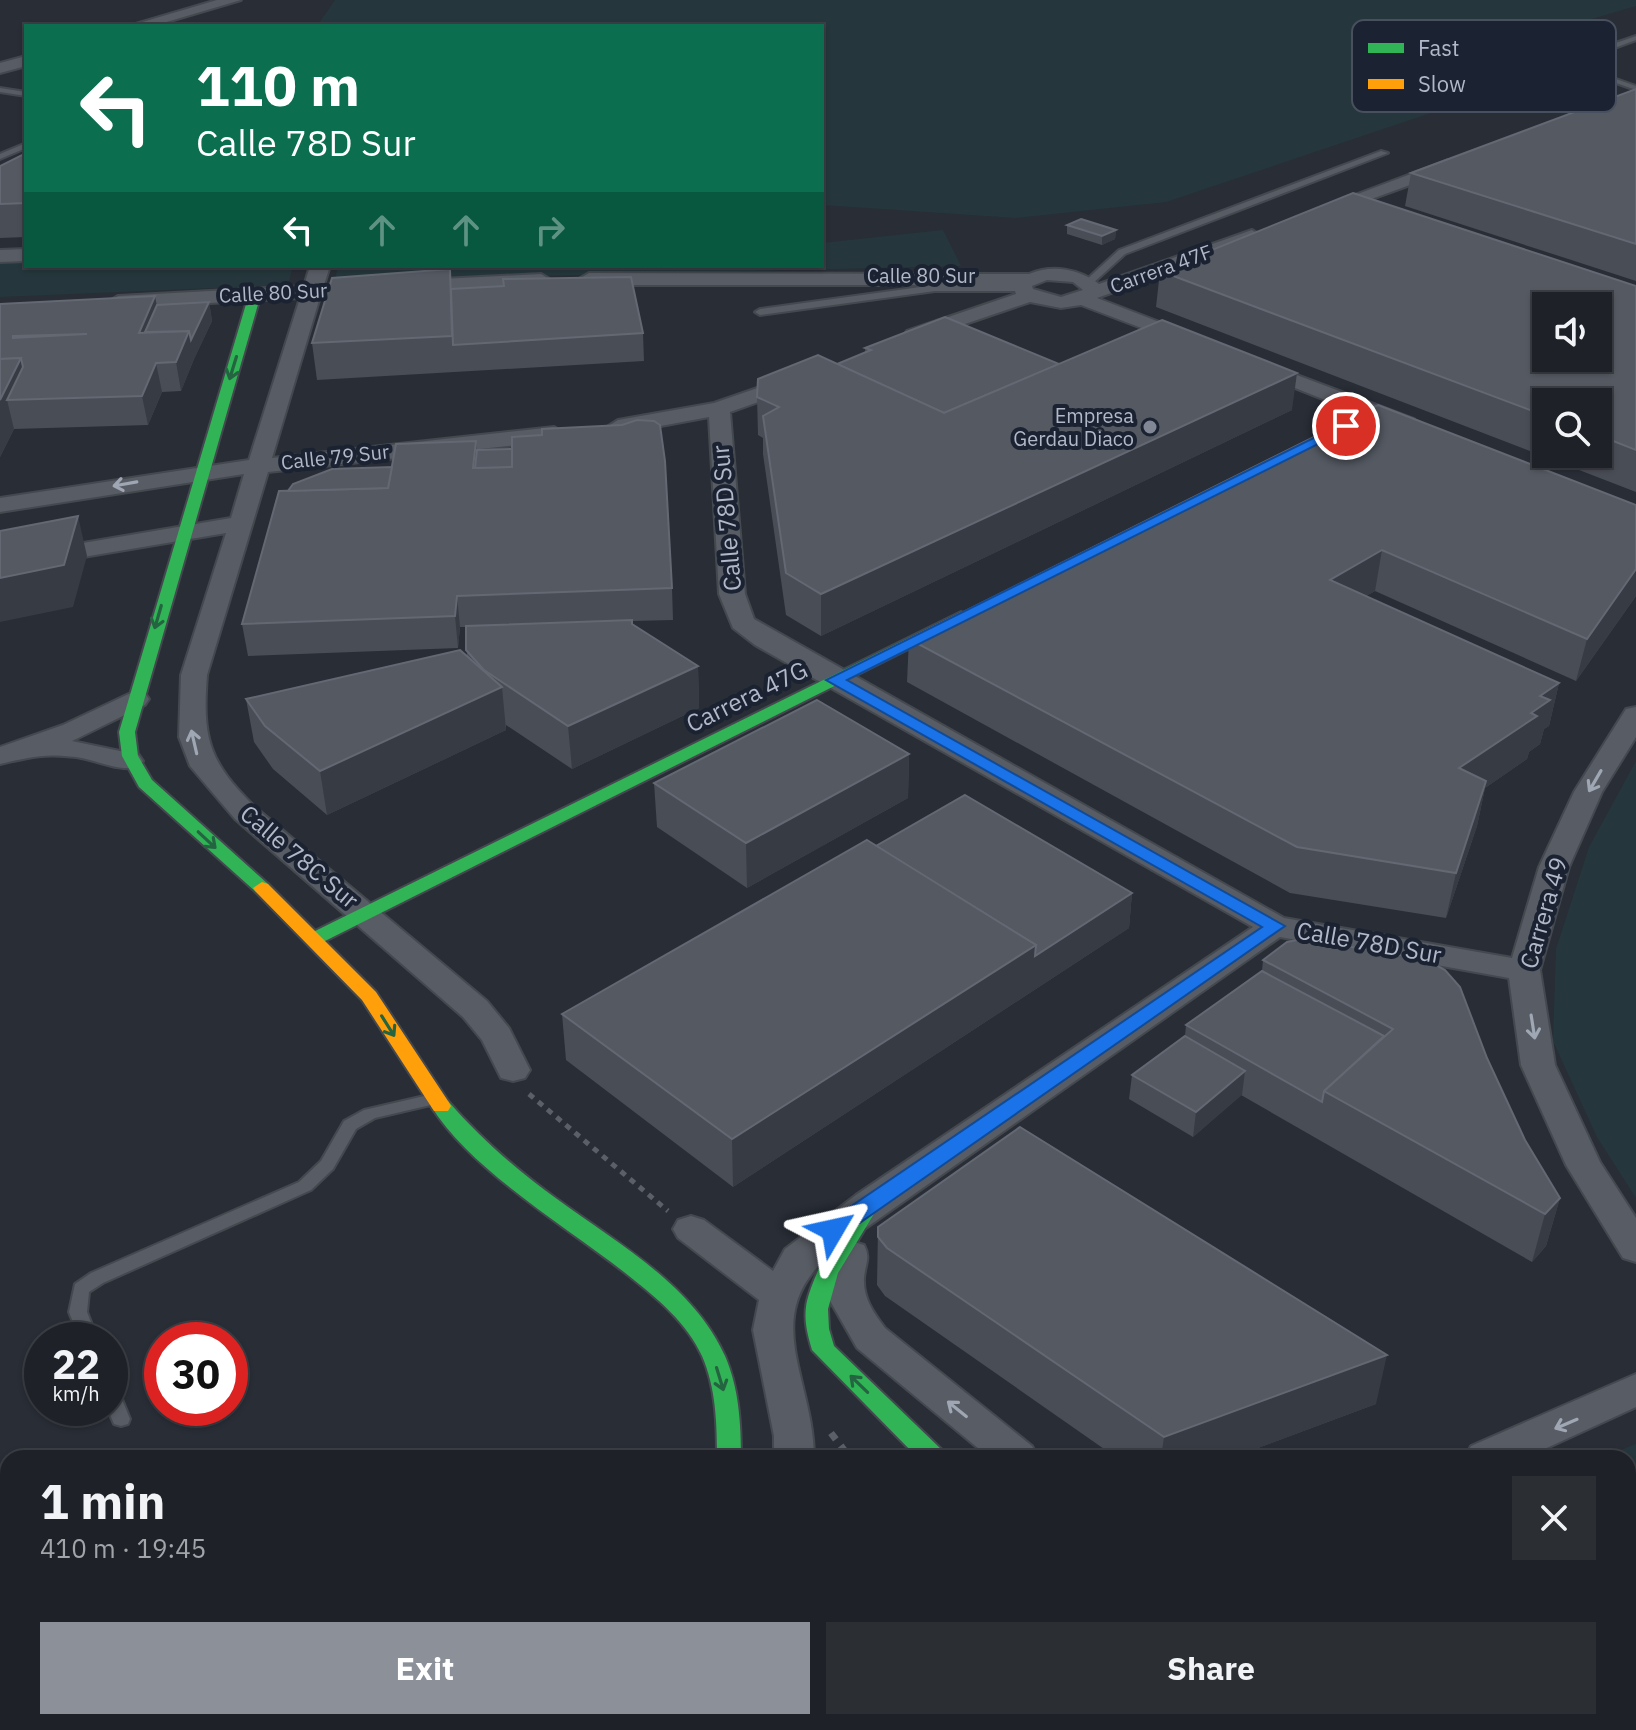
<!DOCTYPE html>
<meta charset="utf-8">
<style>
:root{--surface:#1e2228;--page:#2b2f34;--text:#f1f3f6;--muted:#a1a4a8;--line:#3c3f45;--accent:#8c9099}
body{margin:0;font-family:"IBM Plex Sans",sans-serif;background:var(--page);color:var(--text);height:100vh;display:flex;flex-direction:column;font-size:30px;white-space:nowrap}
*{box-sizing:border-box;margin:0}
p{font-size:26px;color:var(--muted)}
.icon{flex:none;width:44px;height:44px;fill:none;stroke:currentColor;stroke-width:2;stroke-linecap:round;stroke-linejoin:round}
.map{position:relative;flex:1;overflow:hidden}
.panel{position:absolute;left:0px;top:1450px;width:1636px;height:280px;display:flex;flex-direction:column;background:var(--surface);border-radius:24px 24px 0 0;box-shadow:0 2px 6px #0004,0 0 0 2px var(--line)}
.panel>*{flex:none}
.top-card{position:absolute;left:24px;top:24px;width:800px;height:244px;border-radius:0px;box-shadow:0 2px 6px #0004,0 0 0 2px var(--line);background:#0b6e4f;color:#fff;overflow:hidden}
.fabs{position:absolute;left:1532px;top:292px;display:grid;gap:16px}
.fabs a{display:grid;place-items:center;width:80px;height:80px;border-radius:0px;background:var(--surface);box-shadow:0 2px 6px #0004,0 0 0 2px var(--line);font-size:40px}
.speed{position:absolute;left:24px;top:1322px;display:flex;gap:16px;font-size:40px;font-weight:700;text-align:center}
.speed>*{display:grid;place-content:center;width:104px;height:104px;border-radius:50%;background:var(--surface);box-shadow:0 2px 6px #0004,0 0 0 2px var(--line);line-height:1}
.speed small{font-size:20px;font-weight:400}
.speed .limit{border:12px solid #d22;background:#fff;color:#111}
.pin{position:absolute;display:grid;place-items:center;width:68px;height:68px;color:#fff;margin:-34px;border:4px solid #fff;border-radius:50%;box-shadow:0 2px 8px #0007}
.me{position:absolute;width:88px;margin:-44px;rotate:54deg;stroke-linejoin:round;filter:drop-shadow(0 0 6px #0008)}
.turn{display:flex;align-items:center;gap:28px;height:168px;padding:0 40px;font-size:36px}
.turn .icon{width:104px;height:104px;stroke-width:2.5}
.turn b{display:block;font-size:56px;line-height:68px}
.lanes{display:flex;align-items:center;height:76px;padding:0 40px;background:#0003;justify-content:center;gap:40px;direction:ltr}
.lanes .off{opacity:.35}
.round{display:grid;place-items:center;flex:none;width:84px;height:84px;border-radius:0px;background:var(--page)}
.head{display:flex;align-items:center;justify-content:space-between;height:136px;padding:0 40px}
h1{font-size:48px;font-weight:700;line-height:60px}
.button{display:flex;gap:16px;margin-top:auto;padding:16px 40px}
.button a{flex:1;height:92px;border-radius:0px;background:var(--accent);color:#fff;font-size:32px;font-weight:700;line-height:92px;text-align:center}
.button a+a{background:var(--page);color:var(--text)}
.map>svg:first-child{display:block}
.green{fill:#25373c}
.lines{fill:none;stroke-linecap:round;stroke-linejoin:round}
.lane-casing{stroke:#44484f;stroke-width:4}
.street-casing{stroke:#44484f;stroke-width:4}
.fast-casing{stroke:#44484f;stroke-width:4}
.slow-casing{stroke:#44484f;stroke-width:4}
.path-far1{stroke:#5b6068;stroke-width:5;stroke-dasharray:6 6;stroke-linecap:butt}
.path{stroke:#5b6068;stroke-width:7;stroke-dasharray:8 8;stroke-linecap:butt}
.lane{fill:#585c64;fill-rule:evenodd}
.street{fill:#585c64;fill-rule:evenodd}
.fast{fill:#30b455;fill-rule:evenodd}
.slow{fill:#ff9f0a;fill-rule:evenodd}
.wall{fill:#494d56;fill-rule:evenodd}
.shaded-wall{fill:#373b44}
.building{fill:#545962;stroke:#636872;stroke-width:2;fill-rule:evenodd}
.oneway{stroke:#246441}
.oneway2{stroke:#9fa6b4}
.route{fill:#1a73e8;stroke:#114b97;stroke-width:2}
.poi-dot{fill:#818795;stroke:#1b2231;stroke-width:3}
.labels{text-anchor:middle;stroke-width:8;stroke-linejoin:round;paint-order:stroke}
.far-street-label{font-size:20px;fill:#b1b8c8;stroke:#1b2231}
.far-poi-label{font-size:20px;fill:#b1b8c8;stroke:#1b2231;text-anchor:end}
.street-label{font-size:24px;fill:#b1b8c8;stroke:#1b2231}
.key{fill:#1b2231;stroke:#484f5e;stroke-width:2}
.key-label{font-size:22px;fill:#b1b8c8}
</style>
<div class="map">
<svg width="1636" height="1730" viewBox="0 0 1636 1730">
<rect width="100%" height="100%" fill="#282d36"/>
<g class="green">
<path d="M335 0H1636V6L1503 45 1574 65 1166 202 1016 218 822 205V26H317Z"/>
<path d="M943 230 961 266 335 281 338 266H822V243Z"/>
<path d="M26 261V266H293L288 285 0 297V262Z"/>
<path d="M1636 761V1198L1597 1137 1553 1041 1556 949 1589 847Z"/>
<path d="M1636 1444V1730H800V1722H1628V1458H1601Z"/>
</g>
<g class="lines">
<g class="lane-casing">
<g id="lane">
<path d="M1636 36V40L1593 56 1590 70 1636 86V90L1582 71 1587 53Z"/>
<path d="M0 88 26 92V96L0 92Z"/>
<path d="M26 143V148L0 159V154Z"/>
<path d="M1381 151 1388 153 1125 254 1092 284 1084 282 1119 250Z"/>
<path d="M935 285H1021L1026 288 1021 291H935L760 315 755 312 760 309Z"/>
<path d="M433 1094 439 1095 441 1099 439 1103 375 1118 356 1129 333 1169 311 1190 103 1283 89 1292 87 1312 98 1340H80L69 1312 75 1284 91 1273 299 1182 321 1161 344 1121 364 1110Z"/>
<path d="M110 1385 117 1387 130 1419 128 1424 121 1426 114 1424 107 1408H110Z"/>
</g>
</g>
<g class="street-casing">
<g id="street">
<path d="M217 0H241L153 26H129Z"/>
<path d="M26 56V66L0 73V63Z"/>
<path d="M1448 160 1457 165 1454 169 1330 214H1318L1315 210Z"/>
<path d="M1252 230 1261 236 1259 240 1097 298 1196 336 1199 340 1196 344 1189 346 1081 305 1061 308 1030 302 921 339H907L904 335 907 331 1016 294 1013 285H589L579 279 589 273 1029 274C1053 264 1079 269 1099 284ZM1047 280 1073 282 1083 290 1061 297 1033 289 1032 286Z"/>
<path d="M26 249V261L0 262V250Z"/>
<path d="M310 266H330L324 285 541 274 551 280 541 286 320 297 272 458 554 427 565 434 554 441 268 472 207 675C202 739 209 762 255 807L487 1001 509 1028 530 1070 525 1078 513 1081 501 1078 482 1040 463 1017 235 819 190 766 179 737 181 675 226 533 0 571V557L231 518 244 474 0 512V498L249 460 300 298 118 308 108 302 118 296 304 286Z"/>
<path d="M1257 360 1414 419 1417 424 1414 429H1398L1250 370 1246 366Z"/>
<path d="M795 375 803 376 806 381 803 386 730 412 745 594 754 619 1284 918 1512 958 1539 867 1574 792 1626 709 1636 707V737L1602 792 1569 867 1540 970 1555 1065 1600 1162 1636 1218V1262L1623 1258 1566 1165 1521 1065 1509 978 1280 937 843 1244 851 1241 864 1245C871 1258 865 1264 864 1278 863 1298 873 1312 885 1328L1032 1446 1038 1458H990L857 1348 829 1299 827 1278 836 1250C755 1313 814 1376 814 1458H774V1436L753 1330 759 1300 678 1238 673 1229 678 1220 691 1216 704 1220 773 1271 785 1249 856 1195 1253 927 755 645 733 628 719 594 709 417 618 434 607 427 618 420 714 403Z"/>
<path d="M135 691 145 693 149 699 145 705 72 741 139 755 143 761 139 767C118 772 97 760 76 757 44 753 30 757 0 764V747L63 725Z"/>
<path d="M1636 1374V1407L1525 1458H1465L1471 1446Z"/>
<rect x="726" y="1722" width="46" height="8"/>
</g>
</g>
<g class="fast-casing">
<g id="fast">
<path d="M255 290 261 294 135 732 138 756 152 780 268 884 271 888 262 894 256 892 139 787 122 756 119 732 249 294Z"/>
<path d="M961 612 969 617 966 620 321 943H307L305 939 307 935Z"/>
<path d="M441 1099 448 1101C481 1139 517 1170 557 1199 617 1243 693 1285 725 1356 739 1388 741 1424 741 1458H717C717 1424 716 1388 702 1356 687 1323 657 1298 629 1276 569 1228 471 1171 431 1106L434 1101Z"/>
<path d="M869 1196 877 1198 880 1204 838 1273 828 1309 829 1329 834 1346 943 1451 946 1458H918L812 1350C808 1336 804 1322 806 1307 808 1284 848 1202 869 1196Z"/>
<path d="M567 1722H632L636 1730H571Z"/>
<path d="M1195 1722H1227L1231 1730H1199Z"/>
</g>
</g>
<g class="slow-casing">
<g id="slow">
<path d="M262 882 268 884 376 992 448 1101 451 1106 448 1111H434L362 1000 256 892 253 888Z"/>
<path d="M479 1722H574L570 1730H475Z"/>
</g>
</g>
<path class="path-far1" d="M529 1094 668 1211"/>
<g class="path">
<path d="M831 1433 850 1458"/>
<path d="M1635 1533 1636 1549"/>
<path d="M813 1722 850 1730"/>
<path d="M1091 1722 1100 1730"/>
<path d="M1578 1722 1582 1730"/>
<path d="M305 1730 321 1722"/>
<path d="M1284 1730 1292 1722"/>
</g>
<use href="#lane" class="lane"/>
<use href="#street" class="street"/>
<use href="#fast" class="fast"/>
<use href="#slow" class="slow"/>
</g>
<g class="wall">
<path d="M1636 89V281L1405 206 1411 173Z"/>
<path d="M26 153V237L0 238V166Z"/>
<path d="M1067 225 1116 230 1115 239 1102 245 1067 234Z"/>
<path d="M1160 271 1636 286V492L1156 307ZM1546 402H1598V454H1546Z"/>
<path d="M452 289 643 333 644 361 317 380 312 343Z"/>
<path d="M209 302 212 321 194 359 181 391 162 392 148 425 14 429 0 457V304L157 305Z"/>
<path d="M865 348 1059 364 1292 410 821 636 786 615 763 454V438L758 435 757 397 865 353Z"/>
<path d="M1378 405 1636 505V596L1576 681 1375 591 1366 596 1559 683 1549 726 1544 729 1540 744 1529 752 1527 759 1485 788 1477 826 1446 918 1290 893 907 682 909 639Z"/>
<path d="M476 441 477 450 672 588 673 620 632 621V624L698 666 699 708 572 769 506 725V730L327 815 273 769 254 742 246 699 467 656 466 627H460L458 648 248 656 242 624 288 491 392 467Z"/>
<path d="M909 754 908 798 747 888 657 827 654 783Z"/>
<path d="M876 846 1132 893 1129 928 733 1187 566 1060 562 1014Z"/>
<path d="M1263 960 1487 1058 1525 1140 1560 1198 1546 1246 1532 1262 1241 1095 1193 1137 1129 1099 1132 1075 1185 1036 1186 1025 1262 971Z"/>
<path d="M878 1227 1376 1404 1231 1458H1117L885 1296 877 1285Z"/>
</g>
<g class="shaded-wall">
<path d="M1116 230 1115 239 1102 245V236Z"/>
<path d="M155 296 160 323 153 341 139 333Z"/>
<path d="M209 302 212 321 194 359 181 391 176 362 189 331Z"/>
<path d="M21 358 30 396 7 400 14 429 0 457V400Z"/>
<path d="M156 363 162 392 148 425 142 396Z"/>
<path d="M1297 373 1292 410 821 636V594Z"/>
<path d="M78 516 87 556 73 607 0 622V578Z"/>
<path d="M1382 550 1375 591 1323 622 1330 580Z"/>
<path d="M1636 569V596L1576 681 1587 639Z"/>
<path d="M457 596 460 627 458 648 455 616Z"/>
<path d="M698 666 699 708 572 769 568 726Z"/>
<path d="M1559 683 1549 726 1544 729 1540 744 1529 752 1527 759 1485 788 1477 826 1446 918 1456 873 1459 768 1531 713 1540 696Z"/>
<path d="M502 687 506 730 327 815 320 771Z"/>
<path d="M909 754 908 798 747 888 746 843Z"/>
<path d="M1132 893 1129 928 733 1187 732 1139 1036 945Z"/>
<path d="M1245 1071 1242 1095 1193 1137 1196 1112Z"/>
<path d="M1560 1198 1546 1246 1532 1262 1545 1214Z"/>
<path d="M1387 1355 1376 1404 1231 1458H1161L1164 1437Z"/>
</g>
<g class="building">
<path d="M1636 89V244L1411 173Z"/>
<path d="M26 153V203L0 204V166Z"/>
<path d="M1353 193 1636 286V450L1598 435V402H1546V416L1160 271ZM1546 306H1598V358H1546Z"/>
<path d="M1081 219 1116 230 1102 236 1067 225Z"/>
<path d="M450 269 452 336 312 343 332 278Z"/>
<path d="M631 277 643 333 453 345 451 289 504 286 503 279Z"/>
<path d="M155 296 139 333 189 331 176 362 156 363 142 396 7 400 23 367 21 358 0 359V304ZM87 334 13 338V336Z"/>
<path d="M209 302 191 340 189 331 145 332 157 305Z"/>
<path d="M945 317 1059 364 944 413 837 364 871 350 865 348Z"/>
<path d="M1162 320 1297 373 821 594 786 573 763 416 779 407 757 397 758 379 818 355 944 413Z"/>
<path d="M21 358 0 400V359Z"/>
<path d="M1378 405 1636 505V569L1587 639 1382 550 1330 580 1559 683 1540 696 1550 700 1531 713 1537 716 1459 768 1486 781 1456 873 1297 847 909 639Z"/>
<path d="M637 420 654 421 660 425 665 461 672 588 457 596 455 616 242 624 279 491 388 488 396 444 476 441 473 468 512 467V437L542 435V429L622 425Z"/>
<path d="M512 449V467L475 468 477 450Z"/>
<path d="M392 467 388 488 288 491 293 484 332 469Z"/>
<path d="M78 516 64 565 0 578V531Z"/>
<path d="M632 620V624L698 666 568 726 484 670 466 650V626Z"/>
<path d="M460 650 502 687 320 771 265 726 246 699Z"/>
<path d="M817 700 909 754 746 843 654 783Z"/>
<path d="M965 795 1132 893 1035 956 1036 945 876 846Z"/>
<path d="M867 840 1036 945 732 1139 562 1014Z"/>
<path d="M1302 939 1425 959 1445 970 1460 987 1487 1058 1525 1140 1560 1198 1545 1214 1324 1091 1393 1029 1263 960 1287 942Z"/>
<path d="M1262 971 1384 1036 1324 1091 1322 1102 1186 1025Z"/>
<path d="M1185 1036 1245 1071 1196 1112 1132 1075Z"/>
<path d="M1020 1127 1387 1355 1164 1437 887 1248 878 1237V1227Z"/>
</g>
<defs><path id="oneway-shaft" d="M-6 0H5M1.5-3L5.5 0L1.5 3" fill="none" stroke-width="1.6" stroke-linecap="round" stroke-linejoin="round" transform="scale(2)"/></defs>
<g class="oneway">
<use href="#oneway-shaft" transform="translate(233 368) rotate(107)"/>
<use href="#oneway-shaft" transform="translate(158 617) rotate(106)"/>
<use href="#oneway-shaft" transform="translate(207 840) rotate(43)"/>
<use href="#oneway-shaft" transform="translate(388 1026) rotate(58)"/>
<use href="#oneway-shaft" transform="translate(720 1379) rotate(73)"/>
<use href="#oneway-shaft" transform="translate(859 1384) rotate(-136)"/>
</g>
<g class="oneway2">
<use href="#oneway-shaft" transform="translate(125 484) rotate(170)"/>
<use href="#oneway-shaft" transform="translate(194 742) rotate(-103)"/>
<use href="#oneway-shaft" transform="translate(1595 781) rotate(120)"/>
<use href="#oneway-shaft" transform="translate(1533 1027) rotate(81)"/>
<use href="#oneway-shaft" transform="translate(957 1409) rotate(-141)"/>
<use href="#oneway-shaft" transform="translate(1566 1424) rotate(157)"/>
</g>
<path class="route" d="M1346 422 1352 426 1350 428 847 680 1285 926 841 1236H825L822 1230 825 1224 1262 927 826 680Z"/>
<circle class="poi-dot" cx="1150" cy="427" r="8"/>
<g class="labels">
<g class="far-street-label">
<text transform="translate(1161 269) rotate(-20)" y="7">Carrera 47F</text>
<text x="921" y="283">Calle 80 Sur</text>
<text transform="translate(273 293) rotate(-3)" y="7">Calle 80 Sur</text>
<text transform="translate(335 457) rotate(-6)" y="7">Calle 79 Sur</text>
</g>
<g class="far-poi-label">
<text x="1134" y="423">Empresa<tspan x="1134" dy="23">Gerdau Diaco</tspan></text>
</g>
<g class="street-label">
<text transform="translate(727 518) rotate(-95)" y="8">Calle 78D Sur</text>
<text transform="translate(747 697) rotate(-26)" y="8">Carrera 47G</text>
<text transform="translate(299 857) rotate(40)" y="8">Calle 78C Sur</text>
<text transform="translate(1544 913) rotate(-74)" y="8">Carrera 49</text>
<text transform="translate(1369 943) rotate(10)" y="8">Calle 78D Sur</text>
</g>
</g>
<rect x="1352" y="20" width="264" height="92" rx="12" class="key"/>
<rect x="1368" y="43" width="36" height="10" fill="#30b455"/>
<rect x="1368" y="79" width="36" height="10" fill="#ff9f0a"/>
<g class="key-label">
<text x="1418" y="56">Fast</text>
<text x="1418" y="92">Slow</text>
</g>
</svg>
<div class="fabs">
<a><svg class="icon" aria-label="sound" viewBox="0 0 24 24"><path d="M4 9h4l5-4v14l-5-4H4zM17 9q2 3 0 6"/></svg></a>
<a><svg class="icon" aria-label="search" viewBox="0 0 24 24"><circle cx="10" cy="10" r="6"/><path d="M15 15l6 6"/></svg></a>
</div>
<div class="speed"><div>22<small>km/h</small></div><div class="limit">30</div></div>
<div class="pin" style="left:1346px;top:426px;background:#d93025"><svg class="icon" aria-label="arrive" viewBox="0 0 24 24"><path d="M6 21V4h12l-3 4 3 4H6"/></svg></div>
<svg class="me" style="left:833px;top:1230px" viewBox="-20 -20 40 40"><path d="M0-17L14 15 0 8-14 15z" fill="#1a73e8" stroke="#fff" stroke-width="4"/></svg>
<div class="top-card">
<div class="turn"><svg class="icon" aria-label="left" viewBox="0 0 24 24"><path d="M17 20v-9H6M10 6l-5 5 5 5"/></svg><div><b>110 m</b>Calle 78D Sur</div></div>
<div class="lanes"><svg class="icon" aria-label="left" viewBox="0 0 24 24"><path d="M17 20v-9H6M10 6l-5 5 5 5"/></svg><svg class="icon off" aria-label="ahead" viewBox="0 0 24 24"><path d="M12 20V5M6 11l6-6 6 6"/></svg><svg class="icon off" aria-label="ahead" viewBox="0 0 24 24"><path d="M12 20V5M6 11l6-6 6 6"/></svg><svg class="icon off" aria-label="right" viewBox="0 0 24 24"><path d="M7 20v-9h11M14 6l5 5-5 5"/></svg></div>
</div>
<section class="panel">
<div class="head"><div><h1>1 min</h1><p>410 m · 19:45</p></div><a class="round"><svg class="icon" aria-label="close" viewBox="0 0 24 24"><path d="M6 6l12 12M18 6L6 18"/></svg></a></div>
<div class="button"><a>Exit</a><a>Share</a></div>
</section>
</div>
